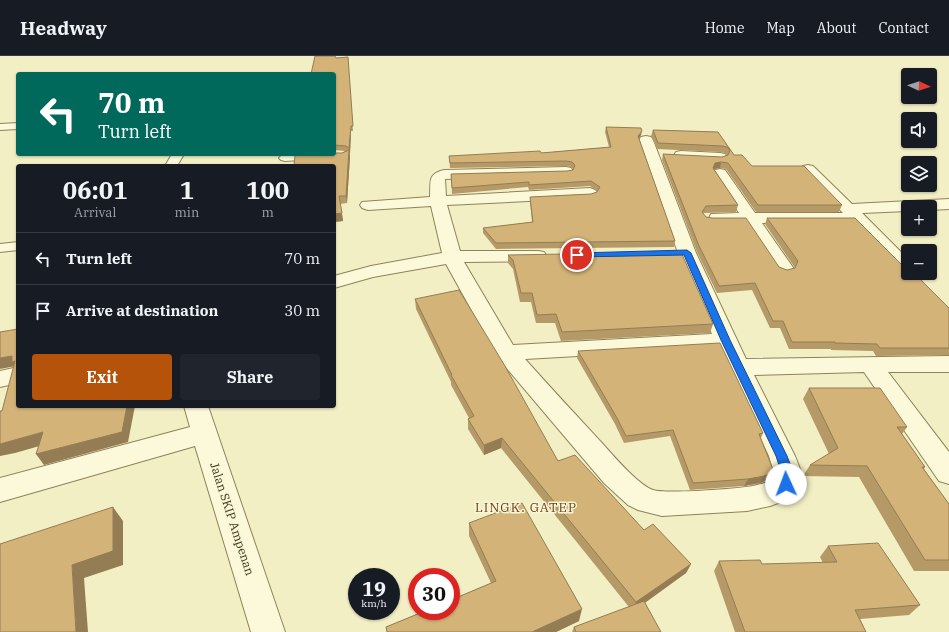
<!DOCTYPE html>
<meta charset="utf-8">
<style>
:root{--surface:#171b24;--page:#20242c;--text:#f1f3f6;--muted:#9ea1a6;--line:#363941;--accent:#b45309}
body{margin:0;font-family:"IBM Plex Serif",serif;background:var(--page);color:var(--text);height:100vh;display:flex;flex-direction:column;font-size:15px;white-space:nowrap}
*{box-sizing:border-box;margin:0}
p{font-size:13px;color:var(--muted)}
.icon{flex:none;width:22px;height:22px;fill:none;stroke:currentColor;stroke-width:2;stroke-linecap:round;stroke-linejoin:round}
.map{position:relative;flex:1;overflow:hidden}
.drawer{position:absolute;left:16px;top:108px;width:320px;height:244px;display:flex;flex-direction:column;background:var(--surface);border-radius:4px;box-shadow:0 1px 3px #0004}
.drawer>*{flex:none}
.guide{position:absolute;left:16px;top:16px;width:320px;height:84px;border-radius:4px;box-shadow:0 1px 3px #0004;background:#00695c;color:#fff;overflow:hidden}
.needle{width:26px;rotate:94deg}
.buttons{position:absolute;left:901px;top:12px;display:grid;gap:8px}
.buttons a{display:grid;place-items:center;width:36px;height:36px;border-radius:4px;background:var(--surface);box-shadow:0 1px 3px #0004;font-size:20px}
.speed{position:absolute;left:348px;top:512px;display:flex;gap:8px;font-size:20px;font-weight:700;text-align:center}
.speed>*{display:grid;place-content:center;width:52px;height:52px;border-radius:50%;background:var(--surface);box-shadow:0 1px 3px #0004;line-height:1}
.speed small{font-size:10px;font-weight:400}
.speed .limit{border:6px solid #d22;background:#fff;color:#111}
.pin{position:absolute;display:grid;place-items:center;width:34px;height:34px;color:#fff;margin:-17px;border:2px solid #fff;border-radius:50%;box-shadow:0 1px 4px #0007}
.me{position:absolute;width:44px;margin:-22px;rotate:358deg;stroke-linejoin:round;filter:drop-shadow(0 0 3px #0008)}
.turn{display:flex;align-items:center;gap:14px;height:84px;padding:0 16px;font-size:18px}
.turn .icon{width:52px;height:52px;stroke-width:2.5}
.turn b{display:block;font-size:28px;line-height:34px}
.eta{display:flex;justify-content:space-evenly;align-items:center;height:68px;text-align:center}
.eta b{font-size:24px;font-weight:800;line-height:28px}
.primary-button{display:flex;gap:8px;margin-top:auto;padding:8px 16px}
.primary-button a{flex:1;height:46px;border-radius:4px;background:var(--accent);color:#fff;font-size:16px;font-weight:800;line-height:46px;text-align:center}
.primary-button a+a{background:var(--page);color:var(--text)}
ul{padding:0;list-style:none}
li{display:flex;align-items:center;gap:12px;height:52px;padding:0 16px;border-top:1px solid var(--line)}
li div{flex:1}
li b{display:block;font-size:15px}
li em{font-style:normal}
header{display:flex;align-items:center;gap:24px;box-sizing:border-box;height:56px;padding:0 20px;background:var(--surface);border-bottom:1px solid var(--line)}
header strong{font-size:19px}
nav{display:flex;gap:22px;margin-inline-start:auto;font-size:14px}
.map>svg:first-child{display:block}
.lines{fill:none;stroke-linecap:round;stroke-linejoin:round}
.lane-casing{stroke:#8f8259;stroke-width:2}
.street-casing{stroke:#8f8259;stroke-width:2}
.lane{fill:#fbf9d9;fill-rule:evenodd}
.street{fill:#fbf9d9;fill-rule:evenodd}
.wall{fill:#b59a67}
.shaded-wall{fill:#947d54}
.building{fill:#d3b378;stroke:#947d54}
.route{fill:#1a73e8;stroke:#114b97}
.labels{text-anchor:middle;stroke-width:3;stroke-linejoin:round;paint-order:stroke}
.near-street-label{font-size:12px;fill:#3e351e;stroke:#f8f6d5}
.near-neighbourhood-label{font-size:13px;letter-spacing:1px;fill:#6e3f1a;stroke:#f8f6d5}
</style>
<header>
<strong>Headway</strong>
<nav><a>Home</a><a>Map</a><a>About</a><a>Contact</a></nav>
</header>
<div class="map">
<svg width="949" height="576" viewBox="0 0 949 576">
<rect width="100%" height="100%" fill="#f2efc5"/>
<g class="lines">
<g class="lane-casing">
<g id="lane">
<path d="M18 67V73L0 74V68Z"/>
<path d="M172 98H184L177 110H165Z"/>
<path d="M295 98H322L324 100 322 102 318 103 285 105 281 104 279 102 281 100Z"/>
<path d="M18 186V194L0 196V188Z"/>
</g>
</g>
<g class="street-casing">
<g id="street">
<path d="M646 80 651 81 653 84 696 197 746 303 949 300V316H888L949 396V428L939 425 864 316 754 319 795 400 802 418 800 428 796 436 789 443 770 450 747 455 662 460 638 454 628 449 604 427 498 302 446 208 373 221 334 232V220L371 210 442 197 431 150 368 154 362 152 360 149 362 146 430 141C431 126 427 118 444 114L566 111 571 112 573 115 571 118 445 123 446 140 590 132 595 134 598 137 595 140 590 142 447 149 460 195H538L544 196 547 200 544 204 538 205 464 206 513 289 712 278 678 197 639 84 641 81ZM719 292 769 400C776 424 778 424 753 430 737 433 665 438 653 434 638 429 612 398 601 386 576 359 550 331 525 303Z"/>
<path d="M681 95 720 97 725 98 727 101 725 104 720 105 676 102 674 99 676 96Z"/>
<path d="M808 109 813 110 852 148 949 143V153L930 154V151H908V155L862 157 908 203V216L899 215 853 167H762L794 213 792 217 785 219 778 217 745 167H717L711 166 709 162 711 158 739 157 713 117 715 114 720 113 725 114 755 157H843L803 116 801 113 803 110Z"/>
<path d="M18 311V327L0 331V315Z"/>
<path d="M184 350H208L285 576H251L195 390 0 446V422L190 371Z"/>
</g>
</g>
<use href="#lane" class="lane"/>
<use href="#street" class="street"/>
</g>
<g class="wall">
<path d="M336 2 348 6 353 75H351L350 98 349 97 350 100 347 147 340 148 343 165 334 166V110L342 97 345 95 334 94V18Z"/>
<path d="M606 71 641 79 639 82 675 185 674 191 496 193 483 177V172L532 166 530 146V141L591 138 597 136V135L590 130 529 134 528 131 452 138 451 118 567 115 573 114V113L571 111 566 110 450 112 449 100 541 97 609 91 605 76Z"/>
<path d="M653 74 718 76 734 99 752 110 842 149 839 156H756L726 113 720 112 714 113 738 149 736 156 704 157 703 158 706 161 779 211 787 214 795 212 765 168 767 162 902 209 949 252V299L876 300 873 295 831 294V293H789L780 272H770L752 234 717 237 697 196 662 104 663 98 722 101 727 99 725 97 720 96 657 93 651 80Z"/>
<path d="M508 199 713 268 710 277 561 285 555 267H536L531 246H520L513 213 508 207Z"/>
<path d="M415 243 558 405 644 474 691 508 686 517 645 547 661 576H572L574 571 629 551 501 392 484 399 468 373V363L469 362 451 329V326L416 253Z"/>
<path d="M578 295 763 377 761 382 770 422 761 427 744 430 690 434 670 380 624 387 615 368 577 302Z"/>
<path d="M809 332 907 371 902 378 925 411 924 413 949 448V515H914L859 421 803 420 810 409 829 398 803 343Z"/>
<path d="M469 467 579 565 556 576H387L386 571 491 527 469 480Z"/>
<path d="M828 490 920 549 909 559 860 563 866 576H735L714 515 719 505 762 508 823 507 820 501Z"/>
</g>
<g class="shaded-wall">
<path d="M351 70V75L350 98 349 92Z"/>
<path d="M642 75 641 79 638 84V80Z"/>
<path d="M349 94 350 100 347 147 346 140Z"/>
<path d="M721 106 720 112 714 113 713 112 715 107Z"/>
<path d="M342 157 343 165 334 166V158Z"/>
<path d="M12 300 18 308 16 310 0 313V302Z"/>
<path d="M127 350H135L128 386 44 409 36 398Z"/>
<path d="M43 376 50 387 15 397 0 400V388Z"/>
<path d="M502 382 501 392 484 399V389Z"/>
<path d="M774 416 770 422 761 427 744 430 748 423Z"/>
<path d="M113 451 123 465V509L84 522 88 576H76L72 509Z"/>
<path d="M691 508 686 517 633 555 636 546Z"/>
<path d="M582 553 579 565 556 576H532Z"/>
</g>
<g class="building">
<path d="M315 0H335L336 2 348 1 353 70H351L349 92 346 90 334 89V18H311Z"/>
<path d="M606 71 641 72 642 75 638 80 675 185 496 187 483 172 533 166 530 141 591 138 597 136 600 131 591 125 529 129V126L452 132 451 118 567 115 573 114 575 109 572 106 566 105 450 107 449 100 540 95 541 97 611 91Z"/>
<path d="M653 74 718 76 734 99H742L752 110H804L842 149H758L728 107 721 106 715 107 713 112 738 149 706 150 702 156 706 161 712 162H746L779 211 787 214 795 212 798 205 767 162H855L902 209 908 211V217H914L949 252V292H880L877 288 835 287V286H792L783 265H773L755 227 719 230 699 190 663 98 722 101 728 99 730 94 727 91 722 90 658 87Z"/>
<path d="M349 94 346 140H339L342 157 334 158V110H294L295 99 334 98V97H342Z"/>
<path d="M681 196 713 268 562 276 556 258 537 259 532 237H521L513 204 508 199Z"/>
<path d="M459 234 505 310 558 405 575 399 644 474 653 468 691 508 636 546 502 382 484 389 468 363 474 360 451 319H452L415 243Z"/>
<path d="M18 273V350H127L122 376 36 398 43 376 0 388V355H2L15 305 12 306V300L0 302V276Z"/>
<path d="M720 287 762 375 763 377 759 378 774 416 764 420 748 423 693 427 673 374 626 380 617 362 578 295Z"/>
<path d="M809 332H880L907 371H897L925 411H922L949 448V504H925L867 410 810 409 838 392Z"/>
<path d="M522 447 582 553 532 576H387L386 571 425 555H451V544L496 525 469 467Z"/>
<path d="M113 451V495L72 509 76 576H0V488Z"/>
<path d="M878 487 920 549 855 554 866 576H745L719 505 760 504 762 508 837 506 828 490Z"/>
<path d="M644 545 661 576H576L574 571Z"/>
</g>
<path class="route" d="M687 194 691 197 730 284 787 400 794 418 790 431 786 433 781 431 780 428 782 418 776 400 721 284 684 199 577 201 574 199 577 197Z"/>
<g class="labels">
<g class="near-street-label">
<text transform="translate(232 463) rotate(72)" y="4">Jalan SKIP Ampenan</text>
</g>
<g class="near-neighbourhood-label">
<text x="526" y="456">LINGK. GATEP</text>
</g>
</g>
</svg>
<div class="buttons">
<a><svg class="needle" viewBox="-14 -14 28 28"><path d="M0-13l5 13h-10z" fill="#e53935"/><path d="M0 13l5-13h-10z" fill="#9ea1a6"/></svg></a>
<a><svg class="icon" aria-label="sound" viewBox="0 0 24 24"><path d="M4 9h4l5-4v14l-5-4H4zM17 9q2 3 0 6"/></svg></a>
<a><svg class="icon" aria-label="layers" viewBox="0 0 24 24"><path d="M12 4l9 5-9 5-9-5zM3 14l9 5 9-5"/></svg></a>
<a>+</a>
<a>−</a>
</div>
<div class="speed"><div>19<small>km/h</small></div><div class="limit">30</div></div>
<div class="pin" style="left:577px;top:199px;background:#d93025"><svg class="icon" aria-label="arrive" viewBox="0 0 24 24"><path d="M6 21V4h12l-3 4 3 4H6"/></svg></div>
<svg class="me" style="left:786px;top:428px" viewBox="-20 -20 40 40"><circle r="19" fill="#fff"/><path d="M0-13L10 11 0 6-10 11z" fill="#1a73e8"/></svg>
<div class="guide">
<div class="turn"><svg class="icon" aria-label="left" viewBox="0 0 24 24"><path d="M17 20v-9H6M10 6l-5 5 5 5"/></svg><div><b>70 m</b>Turn left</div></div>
</div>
<section class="drawer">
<div class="eta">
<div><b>06:01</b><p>Arrival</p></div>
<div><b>1</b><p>min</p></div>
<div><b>100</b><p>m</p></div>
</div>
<ul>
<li><svg class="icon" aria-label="left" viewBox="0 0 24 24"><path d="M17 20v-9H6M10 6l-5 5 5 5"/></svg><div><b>Turn left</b></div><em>70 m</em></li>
<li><svg class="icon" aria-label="arrive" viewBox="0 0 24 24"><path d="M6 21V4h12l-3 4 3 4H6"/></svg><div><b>Arrive at destination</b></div><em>30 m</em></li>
</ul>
<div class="primary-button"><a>Exit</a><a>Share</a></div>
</section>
</div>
